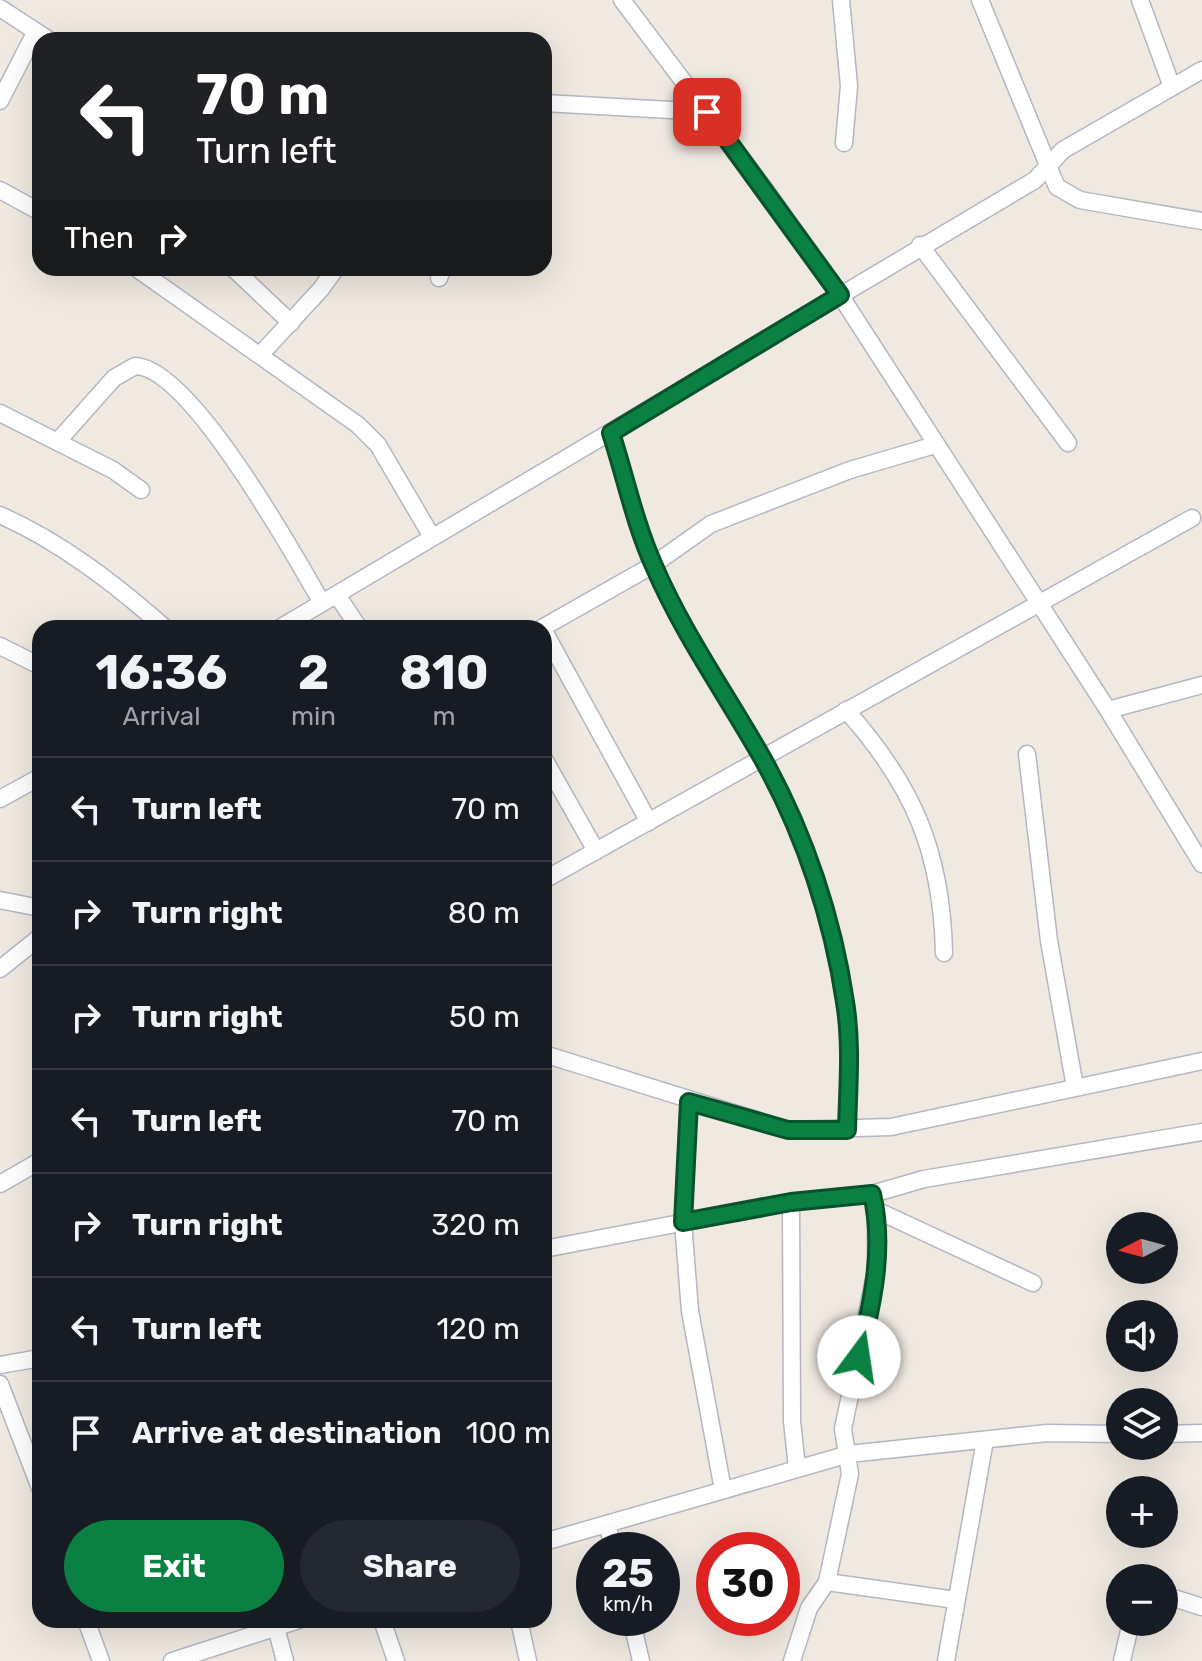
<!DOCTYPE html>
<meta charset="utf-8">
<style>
:root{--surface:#171b24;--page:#242831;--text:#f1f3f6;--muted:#9ea1a6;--line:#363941;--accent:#0b8043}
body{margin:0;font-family:Rubik,sans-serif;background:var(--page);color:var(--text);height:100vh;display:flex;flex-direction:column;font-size:30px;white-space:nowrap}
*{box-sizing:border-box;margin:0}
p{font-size:26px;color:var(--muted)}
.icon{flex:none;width:44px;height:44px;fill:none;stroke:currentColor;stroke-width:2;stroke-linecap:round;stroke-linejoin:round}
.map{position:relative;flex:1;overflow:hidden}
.drawer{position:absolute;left:32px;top:620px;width:520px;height:1008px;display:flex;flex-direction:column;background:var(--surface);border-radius:24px;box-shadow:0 8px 32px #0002}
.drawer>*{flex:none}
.guide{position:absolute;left:32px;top:32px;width:520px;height:244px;border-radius:24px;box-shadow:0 8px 32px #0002;background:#202124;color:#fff;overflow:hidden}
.needle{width:52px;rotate:264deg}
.fabs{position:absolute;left:1106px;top:1212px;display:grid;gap:16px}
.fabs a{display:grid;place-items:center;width:72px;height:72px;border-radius:50%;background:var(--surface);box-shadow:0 8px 32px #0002;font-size:40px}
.speed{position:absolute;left:576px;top:1532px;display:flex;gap:16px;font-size:40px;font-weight:700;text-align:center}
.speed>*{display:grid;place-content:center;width:104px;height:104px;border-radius:50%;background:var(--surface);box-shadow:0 8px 32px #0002;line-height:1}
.speed small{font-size:20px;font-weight:400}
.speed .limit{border:12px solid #d22;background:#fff;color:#111}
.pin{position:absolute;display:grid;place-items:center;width:68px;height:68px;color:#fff;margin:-34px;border-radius:16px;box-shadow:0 4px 12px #0006}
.me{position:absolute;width:88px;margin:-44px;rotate:14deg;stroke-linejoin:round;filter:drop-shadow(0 0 6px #0008)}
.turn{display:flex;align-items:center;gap:28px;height:168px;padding:0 32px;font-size:36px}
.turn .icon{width:104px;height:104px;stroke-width:2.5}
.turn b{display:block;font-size:56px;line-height:68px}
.then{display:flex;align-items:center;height:76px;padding:0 32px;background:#0003;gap:16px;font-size:30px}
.eta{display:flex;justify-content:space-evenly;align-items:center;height:136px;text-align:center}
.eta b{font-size:48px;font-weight:700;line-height:56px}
.action{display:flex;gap:16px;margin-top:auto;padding:16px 32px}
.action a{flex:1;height:92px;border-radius:48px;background:var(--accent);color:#fff;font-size:32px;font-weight:700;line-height:92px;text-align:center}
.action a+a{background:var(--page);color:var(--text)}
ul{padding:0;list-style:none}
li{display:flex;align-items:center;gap:24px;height:104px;padding:0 32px;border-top:2px solid var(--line)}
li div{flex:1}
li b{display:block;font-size:30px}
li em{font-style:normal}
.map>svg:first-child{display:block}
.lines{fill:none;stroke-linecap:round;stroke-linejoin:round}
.minor-casing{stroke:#b4b7c1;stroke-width:19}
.minor{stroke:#fff;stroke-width:16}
.route-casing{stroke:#07532c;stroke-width:20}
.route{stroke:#0b8043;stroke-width:14}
</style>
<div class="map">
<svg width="1202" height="1661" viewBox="0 0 1202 1661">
<rect width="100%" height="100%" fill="#efe9e1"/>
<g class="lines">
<g class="minor-casing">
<g id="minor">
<path d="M622 0 763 187 840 295 1108 710 1202 864"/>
<path d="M841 0 849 86 844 143"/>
<path d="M980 0 1057 187 1080 200 1202 221"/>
<path d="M1140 0 1172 87"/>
<path d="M0 8 49 40"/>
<path d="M0 101 35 33"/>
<path d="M544 103 707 112"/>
<path d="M0 190 40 212"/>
<path d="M920 245 1068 443"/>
<path d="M136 268 358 425 378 445 432 537"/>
<path d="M233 268 291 323"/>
<path d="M439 278 443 268"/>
<path d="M260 355 321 289 336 268"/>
<path d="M0 413 113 470 141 490"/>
<path d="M611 433C625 476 635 524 654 566 683 634 728 696 764 761 805 835 832 920 845 1002 852 1044 848 1088 847 1130"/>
<path d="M58 441 114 378 135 366C190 367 295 556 322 603"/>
<path d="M0 515C61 542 115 584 165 628"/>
<path d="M337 595 359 628"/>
<path d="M280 628 1035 180 1063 150 1202 70"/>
<path d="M542 628 653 565 711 524 850 470 935 445"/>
<path d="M544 631 649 822"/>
<path d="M0 646 40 666"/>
<path d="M846 710C913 785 942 852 944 953"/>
<path d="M1108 710 1202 685"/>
<path d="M1027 754 1049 941 1075 1087"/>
<path d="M544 759 596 851"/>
<path d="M0 799 40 777"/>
<path d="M544 880 1192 518"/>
<path d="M0 900 40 908"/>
<path d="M0 969 40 937"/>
<path d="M544 1054 788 1130 891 1127 1202 1061"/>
<path d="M689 1102 683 1222 690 1311 723 1490"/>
<path d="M0 1184 40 1161"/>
<path d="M791 1202 792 1421 797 1468"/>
<path d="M876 1210 1033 1283"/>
<path d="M544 1249 791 1202 872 1194 924 1179 1202 1132"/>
<path d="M0 1365 40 1358"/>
<path d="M0 1384 40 1488"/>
<path d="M1164 1434 1202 1433"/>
<path d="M607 1524 614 1550"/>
<path d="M544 1542 849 1454 1047 1433 1120 1434"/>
<path d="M827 1582 956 1600"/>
<path d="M1164 1595 1202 1607"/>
<path d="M631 1618 641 1661"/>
<path d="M86 1620 101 1661"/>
<path d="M274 1620 285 1661"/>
<path d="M382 1620 396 1661"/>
<path d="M519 1620 528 1661"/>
<path d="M172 1661 299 1620"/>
<path d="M792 1661 809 1608 827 1582 850 1474 843 1429 876 1270V1210L872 1194"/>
<path d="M946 1661 985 1440"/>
<path d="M1122 1661 1131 1622"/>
</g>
</g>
<use href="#minor" class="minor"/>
</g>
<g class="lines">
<g class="route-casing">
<path id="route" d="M707 112 840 295 611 433C625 476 635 524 654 566 683 634 728 697 764 761 805 835 833 920 845 1002 852 1044 848 1088 847 1130H788L689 1102 683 1222 791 1202 872 1194C885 1248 872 1305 859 1357"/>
</g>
<use href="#route" class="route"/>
</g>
</svg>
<div class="fabs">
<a><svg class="needle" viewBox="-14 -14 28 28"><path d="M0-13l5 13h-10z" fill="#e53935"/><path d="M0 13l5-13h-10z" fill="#9ea1a6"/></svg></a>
<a><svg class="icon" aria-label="sound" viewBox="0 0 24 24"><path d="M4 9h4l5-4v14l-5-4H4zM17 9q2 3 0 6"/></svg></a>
<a><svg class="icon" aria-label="layers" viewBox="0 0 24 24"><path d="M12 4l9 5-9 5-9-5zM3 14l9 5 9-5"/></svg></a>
<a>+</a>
<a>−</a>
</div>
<div class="speed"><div>25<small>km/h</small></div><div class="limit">30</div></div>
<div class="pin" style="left:707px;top:112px;background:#d93025"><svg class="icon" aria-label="arrive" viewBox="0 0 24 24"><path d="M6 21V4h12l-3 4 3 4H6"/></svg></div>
<svg class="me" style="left:859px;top:1357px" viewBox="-20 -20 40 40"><circle r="19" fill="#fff"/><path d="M0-13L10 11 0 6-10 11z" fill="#0b8043"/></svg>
<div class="guide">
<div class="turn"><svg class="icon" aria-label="left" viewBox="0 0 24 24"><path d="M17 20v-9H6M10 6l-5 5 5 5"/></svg><div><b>70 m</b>Turn left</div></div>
<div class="then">Then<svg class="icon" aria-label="right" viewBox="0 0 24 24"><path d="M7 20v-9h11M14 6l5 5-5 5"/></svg></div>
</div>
<section class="drawer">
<div class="eta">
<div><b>16:36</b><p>Arrival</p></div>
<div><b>2</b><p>min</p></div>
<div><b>810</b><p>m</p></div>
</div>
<ul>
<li><svg class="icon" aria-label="left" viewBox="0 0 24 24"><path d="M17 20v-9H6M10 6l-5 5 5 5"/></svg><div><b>Turn left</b></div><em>70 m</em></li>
<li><svg class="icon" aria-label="right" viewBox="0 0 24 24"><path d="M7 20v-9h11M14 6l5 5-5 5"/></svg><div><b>Turn right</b></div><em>80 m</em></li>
<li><svg class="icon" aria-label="right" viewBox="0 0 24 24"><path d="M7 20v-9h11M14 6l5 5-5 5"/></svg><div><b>Turn right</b></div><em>50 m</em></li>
<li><svg class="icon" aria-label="left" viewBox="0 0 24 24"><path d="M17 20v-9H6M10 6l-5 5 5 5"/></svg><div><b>Turn left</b></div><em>70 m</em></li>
<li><svg class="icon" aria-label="right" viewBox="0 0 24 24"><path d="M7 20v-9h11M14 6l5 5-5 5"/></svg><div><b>Turn right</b></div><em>320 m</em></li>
<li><svg class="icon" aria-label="left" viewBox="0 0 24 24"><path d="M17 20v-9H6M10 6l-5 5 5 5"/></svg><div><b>Turn left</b></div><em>120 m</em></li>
<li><svg class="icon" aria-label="arrive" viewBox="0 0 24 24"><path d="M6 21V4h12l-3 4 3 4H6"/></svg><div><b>Arrive at destination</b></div><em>100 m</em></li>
</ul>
<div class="action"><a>Exit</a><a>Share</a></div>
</section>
</div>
